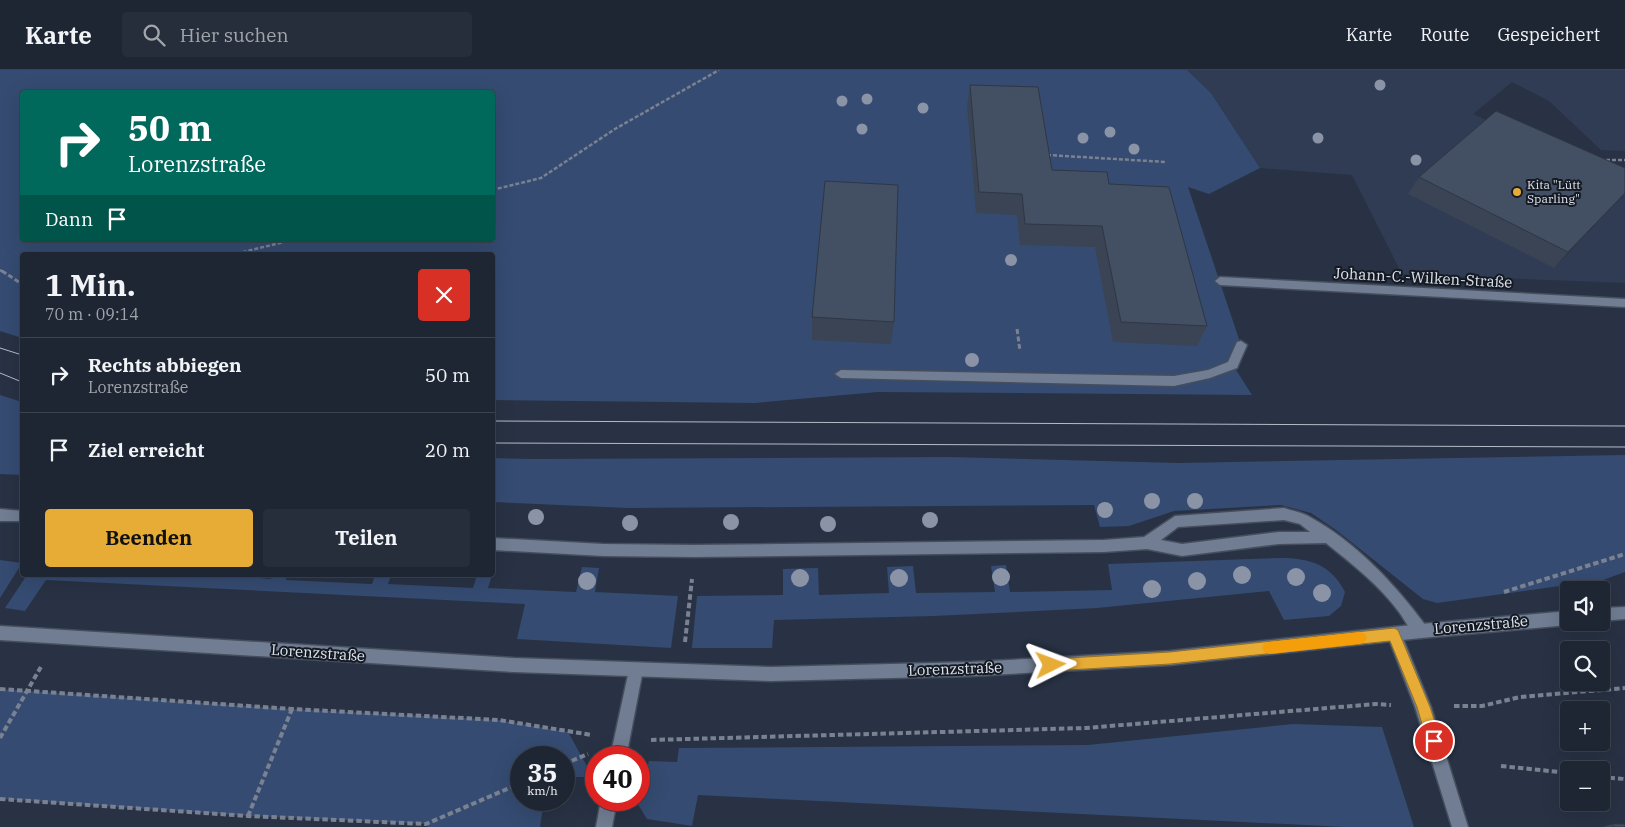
<!DOCTYPE html>
<html lang="de">
<meta charset="utf-8">
<style>
:root{--surface:#1e2633;--page:#262e3b;--text:#f1f3f6;--muted:#a1a5ac;--line:#3c434e;--accent:#e6ac36}
body{margin:0;font-family:"IBM Plex Serif",serif;background:var(--page);color:var(--text);height:100vh;display:flex;flex-direction:column;font-size:19px;white-space:nowrap}
*{box-sizing:border-box;margin:0}
p{font-size:16px;color:var(--muted)}
.icon{flex:none;width:28px;height:28px;fill:none;stroke:currentColor;stroke-width:2;stroke-linecap:round;stroke-linejoin:round}
.map{position:relative;flex:1;overflow:hidden}
.side{position:absolute;left:20px;top:182px;width:475px;height:325px;display:flex;flex-direction:column;background:var(--surface);border-radius:5px;box-shadow:0 5px 20px #0002,0 0 0 1px var(--line)}
.side>*{flex:none}
.hud{position:absolute;left:20px;top:20px;width:475px;height:152px;border-radius:5px;box-shadow:0 5px 20px #0002,0 0 0 1px var(--line);background:#00695c;color:#fff;overflow:hidden}
.controls{position:absolute;left:1560px;top:511px;display:grid;gap:10px}
.controls a{display:grid;place-items:center;width:50px;height:50px;border-radius:5px;background:var(--surface);box-shadow:0 5px 20px #0002,0 0 0 1px var(--line);font-size:25px}
.speed{position:absolute;left:510px;top:676px;display:flex;gap:10px;font-size:25px;font-weight:700;text-align:center}
.speed>*{display:grid;place-content:center;width:65px;height:65px;border-radius:50%;background:var(--surface);box-shadow:0 5px 20px #0002,0 0 0 1px var(--line);line-height:1}
.speed small{font-size:12px;font-weight:400}
.speed .limit{border:8px solid #d22;background:#fff;color:#111}
.pin{position:absolute;display:grid;place-items:center;width:42px;height:42px;color:#fff;margin:-21px;border:2px solid #fff;border-radius:50%;box-shadow:0 1px 5px #0007}
.me{position:absolute;width:55px;margin:-28px;rotate:87deg;stroke-linejoin:round;filter:drop-shadow(0 0 4px #0008)}
.turn{display:flex;align-items:center;gap:18px;height:105px;padding:0 25px;font-size:22px}
.turn .icon{width:65px;height:65px;stroke-width:2.5}
.turn b{display:block;font-size:35px;line-height:42px}
.then{display:flex;align-items:center;height:48px;padding:0 25px;background:#0003;gap:10px;font-size:19px}
.round{display:grid;place-items:center;flex:none;width:52px;height:52px;border-radius:5px;background:var(--page)}
.head{display:flex;align-items:center;justify-content:space-between;height:85px;padding:0 25px}
h1{font-size:30px;font-weight:700;line-height:38px}
.cta{display:flex;gap:10px;margin-top:auto;padding:10px 25px}
.cta a{flex:1;height:58px;border-radius:5px;background:var(--accent);color:#111;font-size:20px;font-weight:700;line-height:58px;text-align:center}
.cta a+a{background:var(--page);color:var(--text)}
ul{padding:0;list-style:none}
li{display:flex;align-items:center;gap:15px;height:75px;padding:0 25px;border-top:1px solid var(--line)}
li div{flex:1}
li b{display:block;font-size:19px}
li em{font-style:normal}
header{display:flex;align-items:center;gap:30px;box-sizing:border-box;height:70px;padding:0 25px;background:var(--surface);border-bottom:1px solid var(--line)}
header strong{font-size:24px}
nav{display:flex;gap:28px;margin-inline-start:auto;font-size:18px}
.search{width:350px;height:45px;background:var(--page);display:flex;align-items:center;gap:12px;box-sizing:border-box;padding:0 18px;border-radius:5px;color:var(--muted);font-size:19px}
.map>svg:first-child{display:block}
.built{fill:#2f3c54}
.green{fill:#354b71;fill-rule:evenodd}
.lines{fill:none;stroke-linecap:round;stroke-linejoin:round}
.lane-casing{stroke:#454e5d;stroke-width:3}
.street-casing{stroke:#454e5d;stroke-width:3}
.secondary-casing{stroke:#454e5d;stroke-width:3}
.path-far2{stroke:#7a8292;stroke-width:2.5;stroke-dasharray:4 2;stroke-linecap:butt}
.path-far1{stroke:#7a8292;stroke-width:3;stroke-dasharray:5 2.5;stroke-linecap:butt}
.path{stroke:#7a8292;stroke-width:4;stroke-dasharray:5.5 3;stroke-linecap:butt}
.lane{fill:#707d92;fill-rule:evenodd}
.street{fill:#707d92;fill-rule:evenodd}
.secondary{fill:#707d92;fill-rule:evenodd}
.tram{stroke:#b4bcc9;stroke-width:1}
.tree{fill:#8a94a6}
.wall{fill:#3a4454}
.shaded-wall{fill:#2f3745}
.building{fill:#434f62;stroke:#2f3745}
.route{fill:#e6ac36;stroke:#967023}
.slow{fill:#f59e0b}
.poi-dot{fill:#e6ac36;stroke:#151a22;stroke-width:2}
.labels{text-anchor:middle;stroke-width:4;stroke-linejoin:round;paint-order:stroke}
.far-poi-label{font-size:12px;fill:#dce3ef;stroke:#151a22;text-anchor:start}
.street-label{font-size:15px;fill:#dce3ef;stroke:#151a22}
</style>
<header>
<strong>Karte</strong>
<div class="search"><svg class="icon" aria-label="search" viewBox="0 0 24 24"><circle cx="10" cy="10" r="6"/><path d="M15 15l6 6"/></svg>Hier suchen</div>
<nav><a>Karte</a><a>Route</a><a>Gespeichert</a></nav>
</header>
<div class="map">
<svg width="1625" height="757" viewBox="0 0 1625 757">
<rect width="100%" height="100%" fill="#283244"/>
<path class="built" d="M1187 0H1625V81L1601 80 1549 31 1512 12 1473 44 1625 115V213L1402 204 1352 105 1260 98 1211 23Z"/>
<g class="green">
<path d="M0 0H1187L1211 23 1260 98 1209 124 1188 117 1241 275 1233 295 1252 325 878 322 755 333 493 330 492 185H22V268L0 261ZM22 22H492V170H22Z"/>
<path d="M0 325 22 332V405L0 404Z"/>
<path d="M1625 385V502L1603 510 1437 533 1423 529 1336 460 1311 443 1281 435 1174 441 1129 456 1100 457 1094 435 628 438 492 432 493 388 533 389 949 387 1179 393Z"/>
<path d="M1280 488C1309 488 1331 494 1345 522L1341 536 1329 546 1284 550 1269 521 1097 538 934 546 774 550 772 578H692L697 526 783 525V499L818 498 819 525 889 523 887 497 913 496 916 523 995 522 991 496 1006 495 1010 522 1112 520 1108 494Z"/>
<path d="M0 490 22 493 0 528Z"/>
<path d="M582 497 599 498 595 522 678 526 671 578 517 569 525 534 46 510 25 541 5 538 27 505H216L271 509 273 505H287L286 510 372 514 375 505H391L388 514 473 518 477 505H492L488 518 576 522Z"/>
<path d="M0 619 292 639 499 650 568 662 593 707H564V688H521V730H544L540 757H428L426 754 248 746 0 729Z"/>
<path d="M1293 654 1382 657 1414 757H1344L698 725 692 756 647 749 637 733 649 691 677 692 679 678 1088 675Z"/>
</g>
<g class="lines">
<g class="lane-casing">
<g id="lane">
<path d="M1241 271 1247 275 1237 298 1210 308 1174 316 841 308 835 304 841 300 1174 306 1208 300 1228 292 1237 272Z"/>
<path d="M1284 438C1292 441 1302 442 1310 447 1356 472 1395 514 1426 556L1428 561 1426 566 1421 568C1411 564 1405 550 1399 542 1379 515 1352 494 1326 473L1279 474 1182 486 1147 479 1104 482 694 487 603 486 492 480V468L603 474 694 475 1104 470 1144 467 1175 446ZM1284 450 1300 454 1310 462H1279L1182 474 1161 470 1178 457Z"/>
<path d="M0 439 22 441V451H0Z"/>
</g>
</g>
<g class="street-casing">
<g id="street">
<path d="M1220 207 1625 229V237L1220 215 1215 211Z"/>
<path d="M1394 557 1399 559 1431 637 1468 757H1452L1415 637 1387 564 1389 559Z"/>
<path d="M636 593 641 595 643 600 626 688H610L629 600 631 595Z"/>
<path d="M601 730H617L612 757H596Z"/>
</g>
</g>
<g class="secondary-casing">
<g id="secondary">
<path d="M1625 537V549L1601 551V538Z"/>
<path d="M1569 541V552H1574L1569 555 1421 568 1170 595 972 606 771 611 514 602 0 570V556L514 588 771 597 972 592 1170 581 1421 554Z"/>
</g>
</g>
<g class="path-far2">
<path d="M1047 85 1166 92"/>
<path d="M1606 90H1625"/>
<path d="M492 120 541 108 615 59 719 0"/>
<path d="M231 185 292 170"/>
<path d="M0 200 4 202"/>
</g>
<g class="path-far1">
<path d="M2 201 22 214"/>
<path d="M1017 259 1020 281"/>
</g>
<g class="path">
<path d="M1504 522 1625 484"/>
<path d="M685 572 692 509"/>
<path d="M0 619 292 639 499 650 592 665"/>
<path d="M1454 636H1482L1520 627 1625 618"/>
<path d="M0 668 42 595"/>
<path d="M651 670 1086 658 1376 634 1391 635"/>
<path d="M564 694 588 684"/>
<path d="M1501 696 1569 703"/>
<path d="M1601 707 1625 709"/>
<path d="M0 729 248 746 426 754 521 713"/>
<path d="M248 746 292 639"/>
</g>
<use href="#lane" class="lane"/>
<use href="#street" class="street"/>
<use href="#secondary" class="secondary"/>
<g class="tram">
<path d="M0 278 22 285"/>
<path d="M0 303 22 312"/>
<path d="M492 351 1625 356"/>
<path d="M492 373 1625 377"/>
</g>
</g>
<g class="tree">
<circle cx="1380" cy="15" r="5.5"/>
<circle cx="867" cy="29" r="5.5"/>
<circle cx="842" cy="31" r="5.5"/>
<circle cx="923" cy="38" r="5.5"/>
<circle cx="862" cy="59" r="5.5"/>
<circle cx="1110" cy="62" r="5.5"/>
<circle cx="1083" cy="68" r="5.5"/>
<circle cx="1318" cy="68" r="5.5"/>
<circle cx="1134" cy="79" r="5.5"/>
<circle cx="1416" cy="90" r="5.5"/>
<circle cx="1011" cy="190" r="6"/>
<circle cx="972" cy="290" r="7"/>
<circle cx="1152" cy="431" r="8"/>
<circle cx="1195" cy="431" r="8"/>
<circle cx="1105" cy="440" r="8"/>
<circle cx="536" cy="447" r="8"/>
<circle cx="930" cy="450" r="8"/>
<circle cx="731" cy="452" r="8"/>
<circle cx="630" cy="453" r="8"/>
<circle cx="828" cy="454" r="8"/>
<circle cx="1242" cy="505" r="9"/>
<circle cx="1001" cy="507" r="9"/>
<circle cx="1296" cy="507" r="9"/>
<circle cx="800" cy="508" r="9"/>
<circle cx="899" cy="508" r="9"/>
<circle cx="587" cy="511" r="9"/>
<circle cx="1197" cy="511" r="9"/>
<circle cx="1152" cy="519" r="9"/>
<circle cx="1322" cy="523" r="9"/>
</g>
<g class="wall">
<path d="M970 15 1052 100 1109 114 1207 256 1197 276 1113 272 1095 177 1020 175 1017 145 976 143 967 36Z"/>
<path d="M1625 98V124L1554 198 1408 124 1419 107Z"/>
<path d="M812 247 894 252 891 274 812 270Z"/>
<path d="M1612 754 1625 757H1603Z"/>
</g>
<path class="shaded-wall" d="M1625 123V124L1554 198 1568 182Z"/>
<g class="building">
<path d="M970 15 1038 17 1052 100 1107 102 1109 114 1169 117 1207 256 1121 252 1102 156 1025 154 1022 124 979 122Z"/>
<path d="M1496 41 1625 98V123L1568 182 1419 107Z"/>
<path d="M825 111 898 115 894 252 812 247Z"/>
<path d="M1612 754H1625V757H1614Z"/>
</g>
<path class="route" d="M1394 558 1398 560 1430 637 1441 671 1439 676 1434 678 1429 676 1427 671 1417 637 1390 571 1170 594 1051 601 1047 599 1045 595 1047 590 1051 589 1170 582Z"/>
<path class="slow" d="M1360 562 1365 564 1367 568 1365 572 1360 574 1269 584 1264 582 1262 578 1264 573 1269 572Z"/>
<circle class="poi-dot" cx="1517" cy="122" r="5"/>
<g class="labels">
<g class="far-poi-label">
<text x="1527" y="119">Kita "Lütt<tspan x="1527" dy="14">Sparling"</tspan></text>
</g>
<g class="street-label">
<text transform="translate(1423 208) rotate(3)" y="5">Johann-C.-Wilken-Straße</text>
<text transform="translate(1481 555) rotate(-5)" y="5">Lorenzstraße</text>
<text transform="translate(318 583) rotate(4)" y="5">Lorenzstraße</text>
<text transform="translate(955 599) rotate(-2)" y="5">Lorenzstraße</text>
</g>
</g>
</svg>
<div class="controls">
<a><svg class="icon" aria-label="sound" viewBox="0 0 24 24"><path d="M4 9h4l5-4v14l-5-4H4zM17 9q2 3 0 6"/></svg></a>
<a><svg class="icon" aria-label="search" viewBox="0 0 24 24"><circle cx="10" cy="10" r="6"/><path d="M15 15l6 6"/></svg></a>
<a>+</a>
<a>−</a>
</div>
<div class="speed"><div>35<small>km/h</small></div><div class="limit">40</div></div>
<div class="pin" style="left:1434px;top:671px;background:#d93025"><svg class="icon" aria-label="arrive" viewBox="0 0 24 24"><path d="M6 21V4h12l-3 4 3 4H6"/></svg></div>
<svg class="me" style="left:1051px;top:595px" viewBox="-20 -20 40 40"><path d="M0-17L14 15 0 8-14 15z" fill="#e6ac36" stroke="#fff" stroke-width="4"/></svg>
<div class="hud">
<div class="turn"><svg class="icon" aria-label="right" viewBox="0 0 24 24"><path d="M7 20v-9h11M14 6l5 5-5 5"/></svg><div><b>50 m</b>Lorenzstraße</div></div>
<div class="then">Dann<svg class="icon" aria-label="arrive" viewBox="0 0 24 24"><path d="M6 21V4h12l-3 4 3 4H6"/></svg></div>
</div>
<section class="side">
<div class="head"><div><h1>1 Min.</h1><p>70 m · 09:14</p></div><a class="round" style="background:#d93025;color:#fff"><svg class="icon" aria-label="close" viewBox="0 0 24 24"><path d="M6 6l12 12M18 6L6 18"/></svg></a></div>
<ul>
<li><svg class="icon" aria-label="right" viewBox="0 0 24 24"><path d="M7 20v-9h11M14 6l5 5-5 5"/></svg><div><b>Rechts abbiegen</b><p>Lorenzstraße</p></div><em>50 m</em></li>
<li><svg class="icon" aria-label="arrive" viewBox="0 0 24 24"><path d="M6 21V4h12l-3 4 3 4H6"/></svg><div><b>Ziel erreicht</b></div><em>20 m</em></li>
</ul>
<div class="cta"><a>Beenden</a><a>Teilen</a></div>
</section>
</div>
